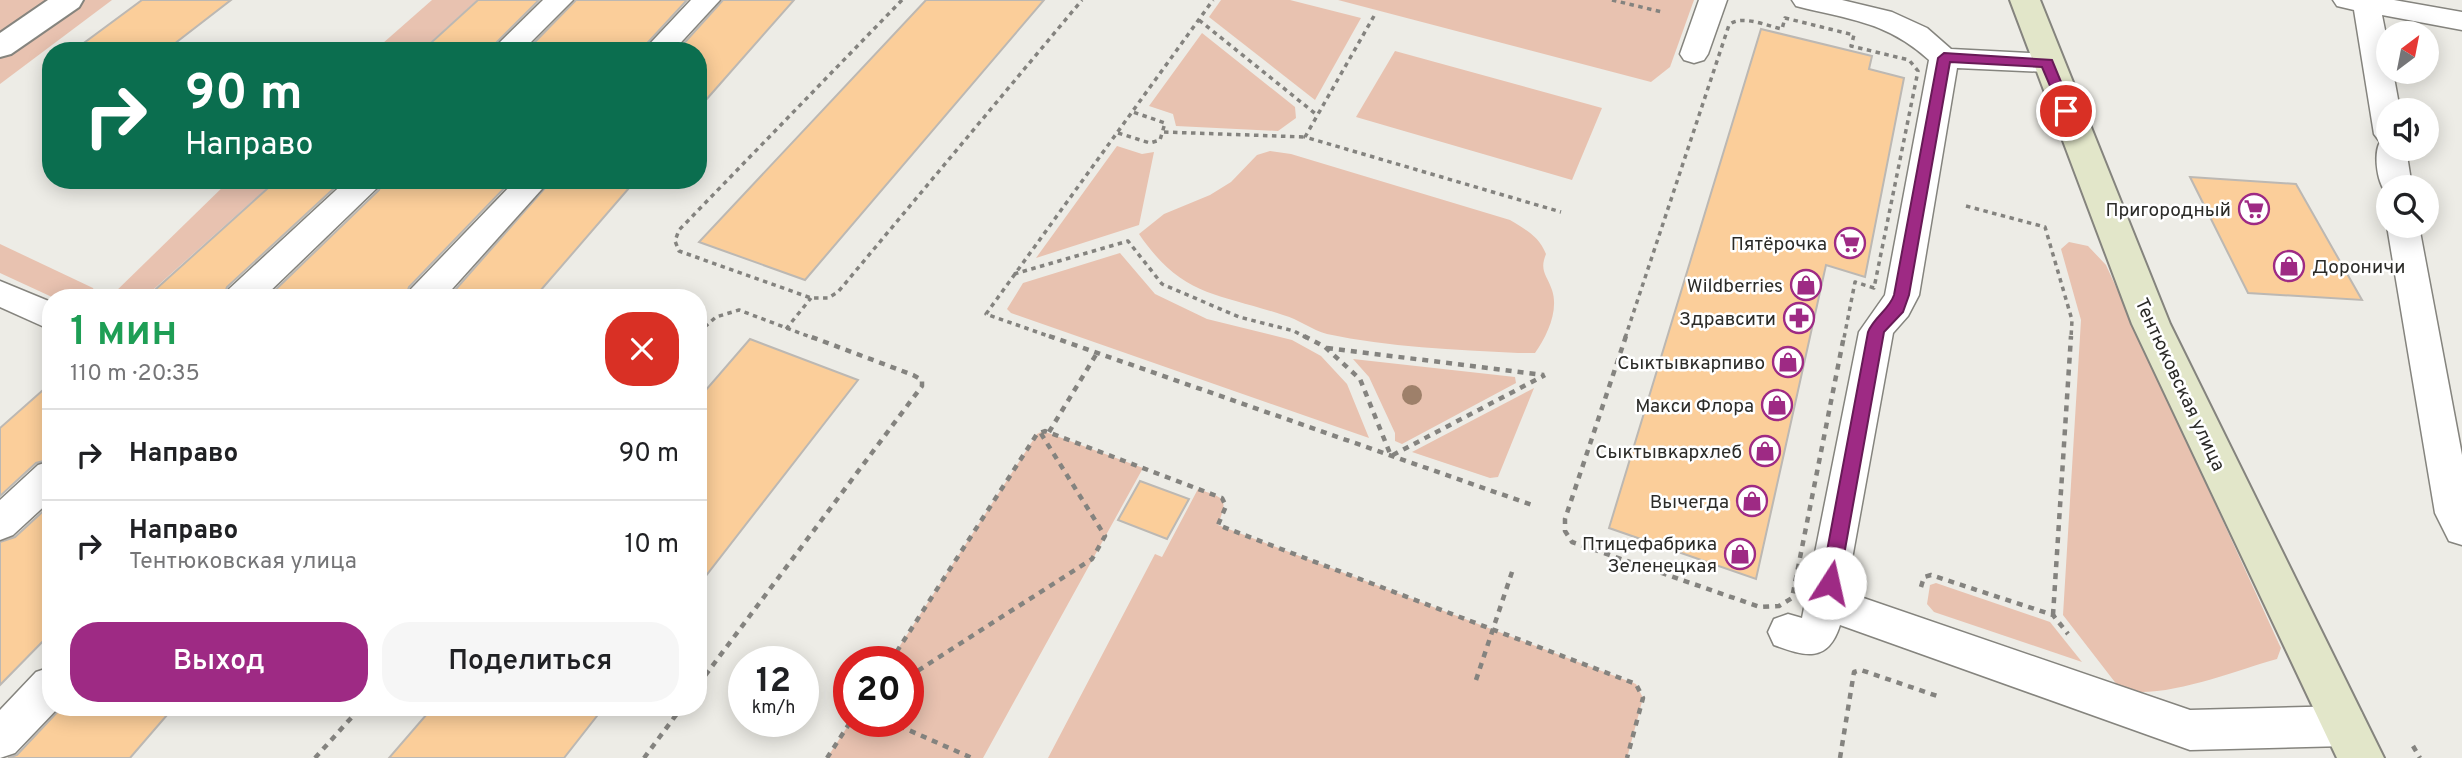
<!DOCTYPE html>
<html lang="ru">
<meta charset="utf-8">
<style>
:root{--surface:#fff;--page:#f6f6f6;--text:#202124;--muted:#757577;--line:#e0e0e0;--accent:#9e2a84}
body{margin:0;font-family:Overpass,sans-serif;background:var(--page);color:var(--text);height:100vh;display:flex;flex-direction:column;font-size:26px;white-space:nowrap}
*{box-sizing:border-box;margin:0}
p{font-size:23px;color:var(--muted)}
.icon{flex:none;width:38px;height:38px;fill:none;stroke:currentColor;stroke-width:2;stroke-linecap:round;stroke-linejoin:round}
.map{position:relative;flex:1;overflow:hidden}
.drawer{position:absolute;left:42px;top:289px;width:665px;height:427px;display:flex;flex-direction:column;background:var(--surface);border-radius:28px;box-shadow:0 4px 18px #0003}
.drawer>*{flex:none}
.guide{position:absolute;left:42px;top:42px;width:665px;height:147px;border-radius:28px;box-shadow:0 4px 18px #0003;background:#0b6e4f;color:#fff;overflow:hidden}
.needle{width:46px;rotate:32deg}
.buttons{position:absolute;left:2376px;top:21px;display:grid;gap:14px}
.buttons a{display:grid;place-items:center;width:63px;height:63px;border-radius:50%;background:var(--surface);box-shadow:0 4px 18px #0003;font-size:35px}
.speed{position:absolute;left:728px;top:646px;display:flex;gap:14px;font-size:35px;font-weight:700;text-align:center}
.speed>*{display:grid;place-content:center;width:91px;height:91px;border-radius:50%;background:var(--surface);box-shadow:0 4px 18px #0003;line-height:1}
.speed small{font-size:18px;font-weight:400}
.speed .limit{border:10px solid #d22;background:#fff;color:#111}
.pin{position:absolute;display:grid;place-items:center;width:60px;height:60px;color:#fff;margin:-30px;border:4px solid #fff;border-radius:50%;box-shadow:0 2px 7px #0007}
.me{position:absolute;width:77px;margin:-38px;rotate:10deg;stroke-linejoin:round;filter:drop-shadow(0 0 5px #0008)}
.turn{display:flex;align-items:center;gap:24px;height:147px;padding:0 28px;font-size:32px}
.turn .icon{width:91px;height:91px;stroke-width:2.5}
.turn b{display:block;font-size:49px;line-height:60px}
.round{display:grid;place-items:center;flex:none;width:74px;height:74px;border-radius:28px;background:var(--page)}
.summary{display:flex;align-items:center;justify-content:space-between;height:119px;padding:0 28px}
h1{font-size:42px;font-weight:600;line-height:52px;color:#1e9e55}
.action{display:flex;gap:14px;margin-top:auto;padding:14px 28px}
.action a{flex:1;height:80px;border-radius:28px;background:var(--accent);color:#fff;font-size:28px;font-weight:600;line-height:80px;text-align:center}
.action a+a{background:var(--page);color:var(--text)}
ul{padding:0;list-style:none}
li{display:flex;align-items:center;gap:21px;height:91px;padding:0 28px;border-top:2px solid var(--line)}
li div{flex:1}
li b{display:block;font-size:26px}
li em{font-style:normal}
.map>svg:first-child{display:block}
.green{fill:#e8c2b0}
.building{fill:#fbce9a;stroke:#bcb8b3;stroke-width:2}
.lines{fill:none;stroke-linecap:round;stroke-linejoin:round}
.lane-casing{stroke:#85847e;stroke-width:3}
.street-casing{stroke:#85847e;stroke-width:4}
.secondary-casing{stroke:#85847e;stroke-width:4}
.path-far1{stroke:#84837f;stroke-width:3.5;stroke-dasharray:4.5 4.5;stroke-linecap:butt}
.path{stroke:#84837f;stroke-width:4.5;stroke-dasharray:6 6;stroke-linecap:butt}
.lane{fill:#fff;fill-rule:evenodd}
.street{fill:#fff;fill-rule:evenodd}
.secondary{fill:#e2e6c9;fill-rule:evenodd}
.tree{fill:#9e806a}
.route{fill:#9e2a84;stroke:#671b56;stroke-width:2}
.labels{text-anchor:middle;stroke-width:5;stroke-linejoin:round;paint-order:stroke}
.poi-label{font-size:19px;fill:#2b2b28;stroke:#fff;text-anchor:end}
.street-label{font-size:19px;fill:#2b2b28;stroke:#fff}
</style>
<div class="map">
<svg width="2462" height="758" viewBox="0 0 2462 758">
<rect width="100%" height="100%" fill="#edece6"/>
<g class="green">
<path d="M0 0H112L0 84Z"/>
<path d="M432 0H477L421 51H374Z"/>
<path d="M1221 0H1290L1361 18 1315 100 1209 17Z"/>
<path d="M1338 0H1694L1670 67 1651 82Z"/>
<path d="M1202 33 1295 107 1296 118 1278 131 1176 126 1173 114 1149 106Z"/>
<path d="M1395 51 1602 108 1572 180 1356 117Z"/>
<path d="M1117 146 1142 154 1154 152 1139 225 1036 258Z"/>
<path d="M1270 151 1291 154 1510 220C1526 230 1539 236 1546 254 1539 271 1547 275 1552 290 1559 311 1547 336 1535 353H1518C1455 350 1388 347 1327 334 1312 330 1298 319 1283 315 1217 293 1182 297 1139 234L1164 214 1210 195 1231 182 1257 155Z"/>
<path d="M230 180H276L145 297H110Z"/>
<path d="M2069 242 2088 246 2106 265 2279 644 2281 648 2277 659C2234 671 2163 700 2121 690L2063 615 2081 320 2061 249Z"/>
<path d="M0 244 93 288 95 293 91 297H52L0 273Z"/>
<path d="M1120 253 1155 294 1207 319 1292 340 1321 356 1347 384 1369 438 1011 313 1007 309 1023 283Z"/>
<path d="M1353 359 1515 377 1516 383 1402 444 1395 441V433L1369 377Z"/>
<path d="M1534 388 1498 477 1490 478 1412 452Z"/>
<path d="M1043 431 1143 468 983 758H827L851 721H908V662L890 661 1037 434Z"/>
<path d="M1198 489C1226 499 1228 497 1218 525L1636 684 1643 698 1627 758H1048L1155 554 1162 557Z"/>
<path d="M1936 583 2050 622 2082 662 1934 612 1927 604 1930 585Z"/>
</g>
<g class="building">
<path d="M142 0H231L165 51H73Z"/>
<path d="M478 0H539L488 51H422Z"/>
<path d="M576 0H687L640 51H526Z"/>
<path d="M723 0H794L698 109V51H677Z"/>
<path d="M926 0H1044L805 280 699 242Z"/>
<path d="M1761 29 1872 56 1869 69 1904 78 1865 277 1826 265 1756 579 1609 528Z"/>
<path d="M2190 177 2296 184 2362 300 2248 293Z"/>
<path d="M277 180H343L227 287 223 298H146Z"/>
<path d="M383 180H512L409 287 405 298H267L379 190Z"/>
<path d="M552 180H636L534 298H448Z"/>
<path d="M750 339 858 380 698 586V399Z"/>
<path d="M51 383V459L36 463 0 496V428Z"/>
<path d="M1140 481 1189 499 1167 539 1118 520Z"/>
<path d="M51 504V633L0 685V542L15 537Z"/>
<path d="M62 707H174L130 758H8L17 755Z"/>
<path d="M433 707H604L564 758H389Z"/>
</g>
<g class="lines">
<g class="lane-casing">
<g id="lane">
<path d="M543 0H573L522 51H491Z"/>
<path d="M691 0H720L673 51H643Z"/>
<path d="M1699 0H1727L1708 54 1704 60 1694 63 1684 60 1680 54Z"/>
<path d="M1792 0H1842L1892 12 1927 28 1951 49 2047 54 2057 56 2061 63 2057 70 2047 72 1957 68 1919 295 1908 316 1893 333 1846 592 2190 710 2346 706 2361 712 2367 726 2361 740 2346 746 2190 750 1840 625C1828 664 1804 656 1774 645L1768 632 1774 619 1788 614 1802 618 1859 332 1885 295 1929 60C1886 21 1850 20 1796 6Z"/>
<path d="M2333 0H2394L2462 12V30L2382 15 2389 50V72H2393L2400 110H2389V149H2406L2412 187H2389V195C2377 187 2373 154 2380 142L2374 134 2354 10 2337 6Z"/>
<path d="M347 180H381L377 188 263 298H225L229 289Z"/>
<path d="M516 180H550L444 298H407L411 289Z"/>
<path d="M2389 223V226H2419L2462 455V545L2449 541 2435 513 2387 226Z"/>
<path d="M0 281 51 302V330L0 307Z"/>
<path d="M51 461V500L13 535 0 540V500L38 465Z"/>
<path d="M51 667V707H59L15 753 0 758V710L36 672Z"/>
</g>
</g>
<g class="street-casing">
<path id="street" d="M48 0H83L79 7 11 54 0 57V33Z"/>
</g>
<g class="secondary-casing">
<path id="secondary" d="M2010 0H2040L2170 324 2384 758H2337L2132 324Z"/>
</g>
<g class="path-far1">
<path d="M902 0 679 230 675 241 679 251 811 298H828L838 292 1082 0"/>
<path d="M1612 0 1662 12"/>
<path d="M1374 16 1305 137 1561 212"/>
<path d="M1199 20 1317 115"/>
<path d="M1164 132 1305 137"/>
<path d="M1118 133 1150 143 1160 140 1165 123 1133 112"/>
<path d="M1966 206 2045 227 2072 320 2071 338"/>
<path d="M1014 274 1128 241 1162 284 1239 317 1294 331 1307 338"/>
<path d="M786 329 811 298"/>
<path d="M698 333 716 317 739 310 813 338"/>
<path d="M1054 338 986 314 1213 0"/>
<path d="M1625 338 1729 25C1741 14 1767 26 1782 29L1785 18 1854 35 1851 46 1909 60 1918 71 1874 288 1855 282 1844 338"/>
</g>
<g class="path">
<path d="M1049 336 1535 506"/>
<path d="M1304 336 1325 347 1360 379 1391 456 1545 375"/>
<path d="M1626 336 1565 519V531L1572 542 1760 607 1779 606 1792 598 1844 336"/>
<path d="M1327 348 1544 375"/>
<path d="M1049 432 1097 353"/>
<path d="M1921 587 1924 577 1931 575 2053 615 2068 634"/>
<path d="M2053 615 2071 336"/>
<path d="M890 662 1037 434 1045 431 1222 498 1226 506 1218 525 1636 684 1643 698 1627 758"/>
<path d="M908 677 1092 559 1105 536 1040 432"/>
<path d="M1476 680 1513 569"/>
<path d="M698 685 922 386V380L913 375 809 336"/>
<path d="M888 721 972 758"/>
<path d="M2413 746 2420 758"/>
<path d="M315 758 361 707"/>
<path d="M644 758 682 707"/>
<path d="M827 758 851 721"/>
<path d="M1840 758 1854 672 1861 670 1940 697"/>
</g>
<use href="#lane" class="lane"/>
<use href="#street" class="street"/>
<use href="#secondary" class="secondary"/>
</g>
<circle class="tree" cx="1412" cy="395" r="10"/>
<path class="route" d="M1944 53 2052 60 2073 111 2066 116 2062 114 2042 67 1950 62 1909 295 1903 312 1884 332 1839 583 1836 589 1830 591 1824 589 1821 583 1868 332C1874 317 1889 310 1894 295L1938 58Z"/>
<defs>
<g id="supermarket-ring" transform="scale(1.575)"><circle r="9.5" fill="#fff" stroke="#9e2a84" stroke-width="1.5"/><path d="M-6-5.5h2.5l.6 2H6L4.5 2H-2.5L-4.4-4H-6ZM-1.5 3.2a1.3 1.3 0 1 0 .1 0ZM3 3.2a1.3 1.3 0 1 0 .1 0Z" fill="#9e2a84"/></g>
<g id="shop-ring" transform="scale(1.575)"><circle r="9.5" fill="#fff" stroke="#9e2a84" stroke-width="1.5"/><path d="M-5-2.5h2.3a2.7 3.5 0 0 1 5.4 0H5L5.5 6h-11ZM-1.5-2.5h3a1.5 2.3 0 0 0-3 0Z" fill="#9e2a84"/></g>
<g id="pharmacy-ring" transform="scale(1.575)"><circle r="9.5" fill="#fff" stroke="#9e2a84" stroke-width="1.5"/><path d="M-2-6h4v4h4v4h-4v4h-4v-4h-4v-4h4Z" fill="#9e2a84"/></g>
</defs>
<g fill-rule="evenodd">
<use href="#supermarket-ring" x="2254" y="209"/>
<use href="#supermarket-ring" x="1850" y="243"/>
<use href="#shop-ring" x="2289" y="266"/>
<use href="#shop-ring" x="1806" y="285"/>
<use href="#pharmacy-ring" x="1799" y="318"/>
<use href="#shop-ring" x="1788" y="362"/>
<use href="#shop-ring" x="1777" y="405"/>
<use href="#shop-ring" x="1765" y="451"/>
<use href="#shop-ring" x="1752" y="501"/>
<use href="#shop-ring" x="1740" y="554"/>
</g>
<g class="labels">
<g class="poi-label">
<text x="2231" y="216">Пригородный</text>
<text x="1827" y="250">Пятёрочка</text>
<text x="2312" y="273" text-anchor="start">Дороничи</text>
<text x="1783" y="292">Wildberries</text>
<text x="1776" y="325">Здравсити</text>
<text x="1765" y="369">Сыктывкарпиво</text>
<text x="1754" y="412">Макси Флора</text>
<text x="1742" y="458">Сыктывкархлеб</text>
<text x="1729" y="508">Вычегда</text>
<text x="1717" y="550">Птицефабрика<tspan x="1717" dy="22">Зеленецкая</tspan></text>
</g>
<g class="street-label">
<text transform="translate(2181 384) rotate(65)" y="7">Тентюковская улица</text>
</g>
</g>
</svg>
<div class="buttons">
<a><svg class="needle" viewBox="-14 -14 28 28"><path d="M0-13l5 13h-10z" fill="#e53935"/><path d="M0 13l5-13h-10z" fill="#757577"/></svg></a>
<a><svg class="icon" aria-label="sound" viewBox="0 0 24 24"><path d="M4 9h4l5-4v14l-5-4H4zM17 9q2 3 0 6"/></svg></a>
<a><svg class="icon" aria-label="search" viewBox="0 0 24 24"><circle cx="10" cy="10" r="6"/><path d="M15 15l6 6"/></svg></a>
</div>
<div class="speed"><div>12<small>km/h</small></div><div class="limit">20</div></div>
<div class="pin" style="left:2066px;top:111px;background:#d93025"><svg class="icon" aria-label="arrive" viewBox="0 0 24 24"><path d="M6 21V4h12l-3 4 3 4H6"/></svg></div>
<svg class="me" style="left:1830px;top:583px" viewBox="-20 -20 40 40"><circle r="19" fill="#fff"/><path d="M0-13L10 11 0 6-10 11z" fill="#9e2a84"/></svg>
<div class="guide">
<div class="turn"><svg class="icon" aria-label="right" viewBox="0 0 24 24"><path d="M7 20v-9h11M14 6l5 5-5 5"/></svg><div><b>90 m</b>Направо</div></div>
</div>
<section class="drawer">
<div class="summary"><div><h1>1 мин</h1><p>110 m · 20:35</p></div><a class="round" style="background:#d93025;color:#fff"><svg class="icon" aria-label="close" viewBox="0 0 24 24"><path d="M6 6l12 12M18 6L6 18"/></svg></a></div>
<ul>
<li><svg class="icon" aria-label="right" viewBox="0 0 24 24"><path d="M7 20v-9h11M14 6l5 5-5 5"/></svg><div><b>Направо</b></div><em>90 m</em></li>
<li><svg class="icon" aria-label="right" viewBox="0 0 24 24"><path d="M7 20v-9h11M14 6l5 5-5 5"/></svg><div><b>Направо</b><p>Тентюковская улица</p></div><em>10 m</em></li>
</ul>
<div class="action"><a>Выход</a><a>Поделиться</a></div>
</section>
</div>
